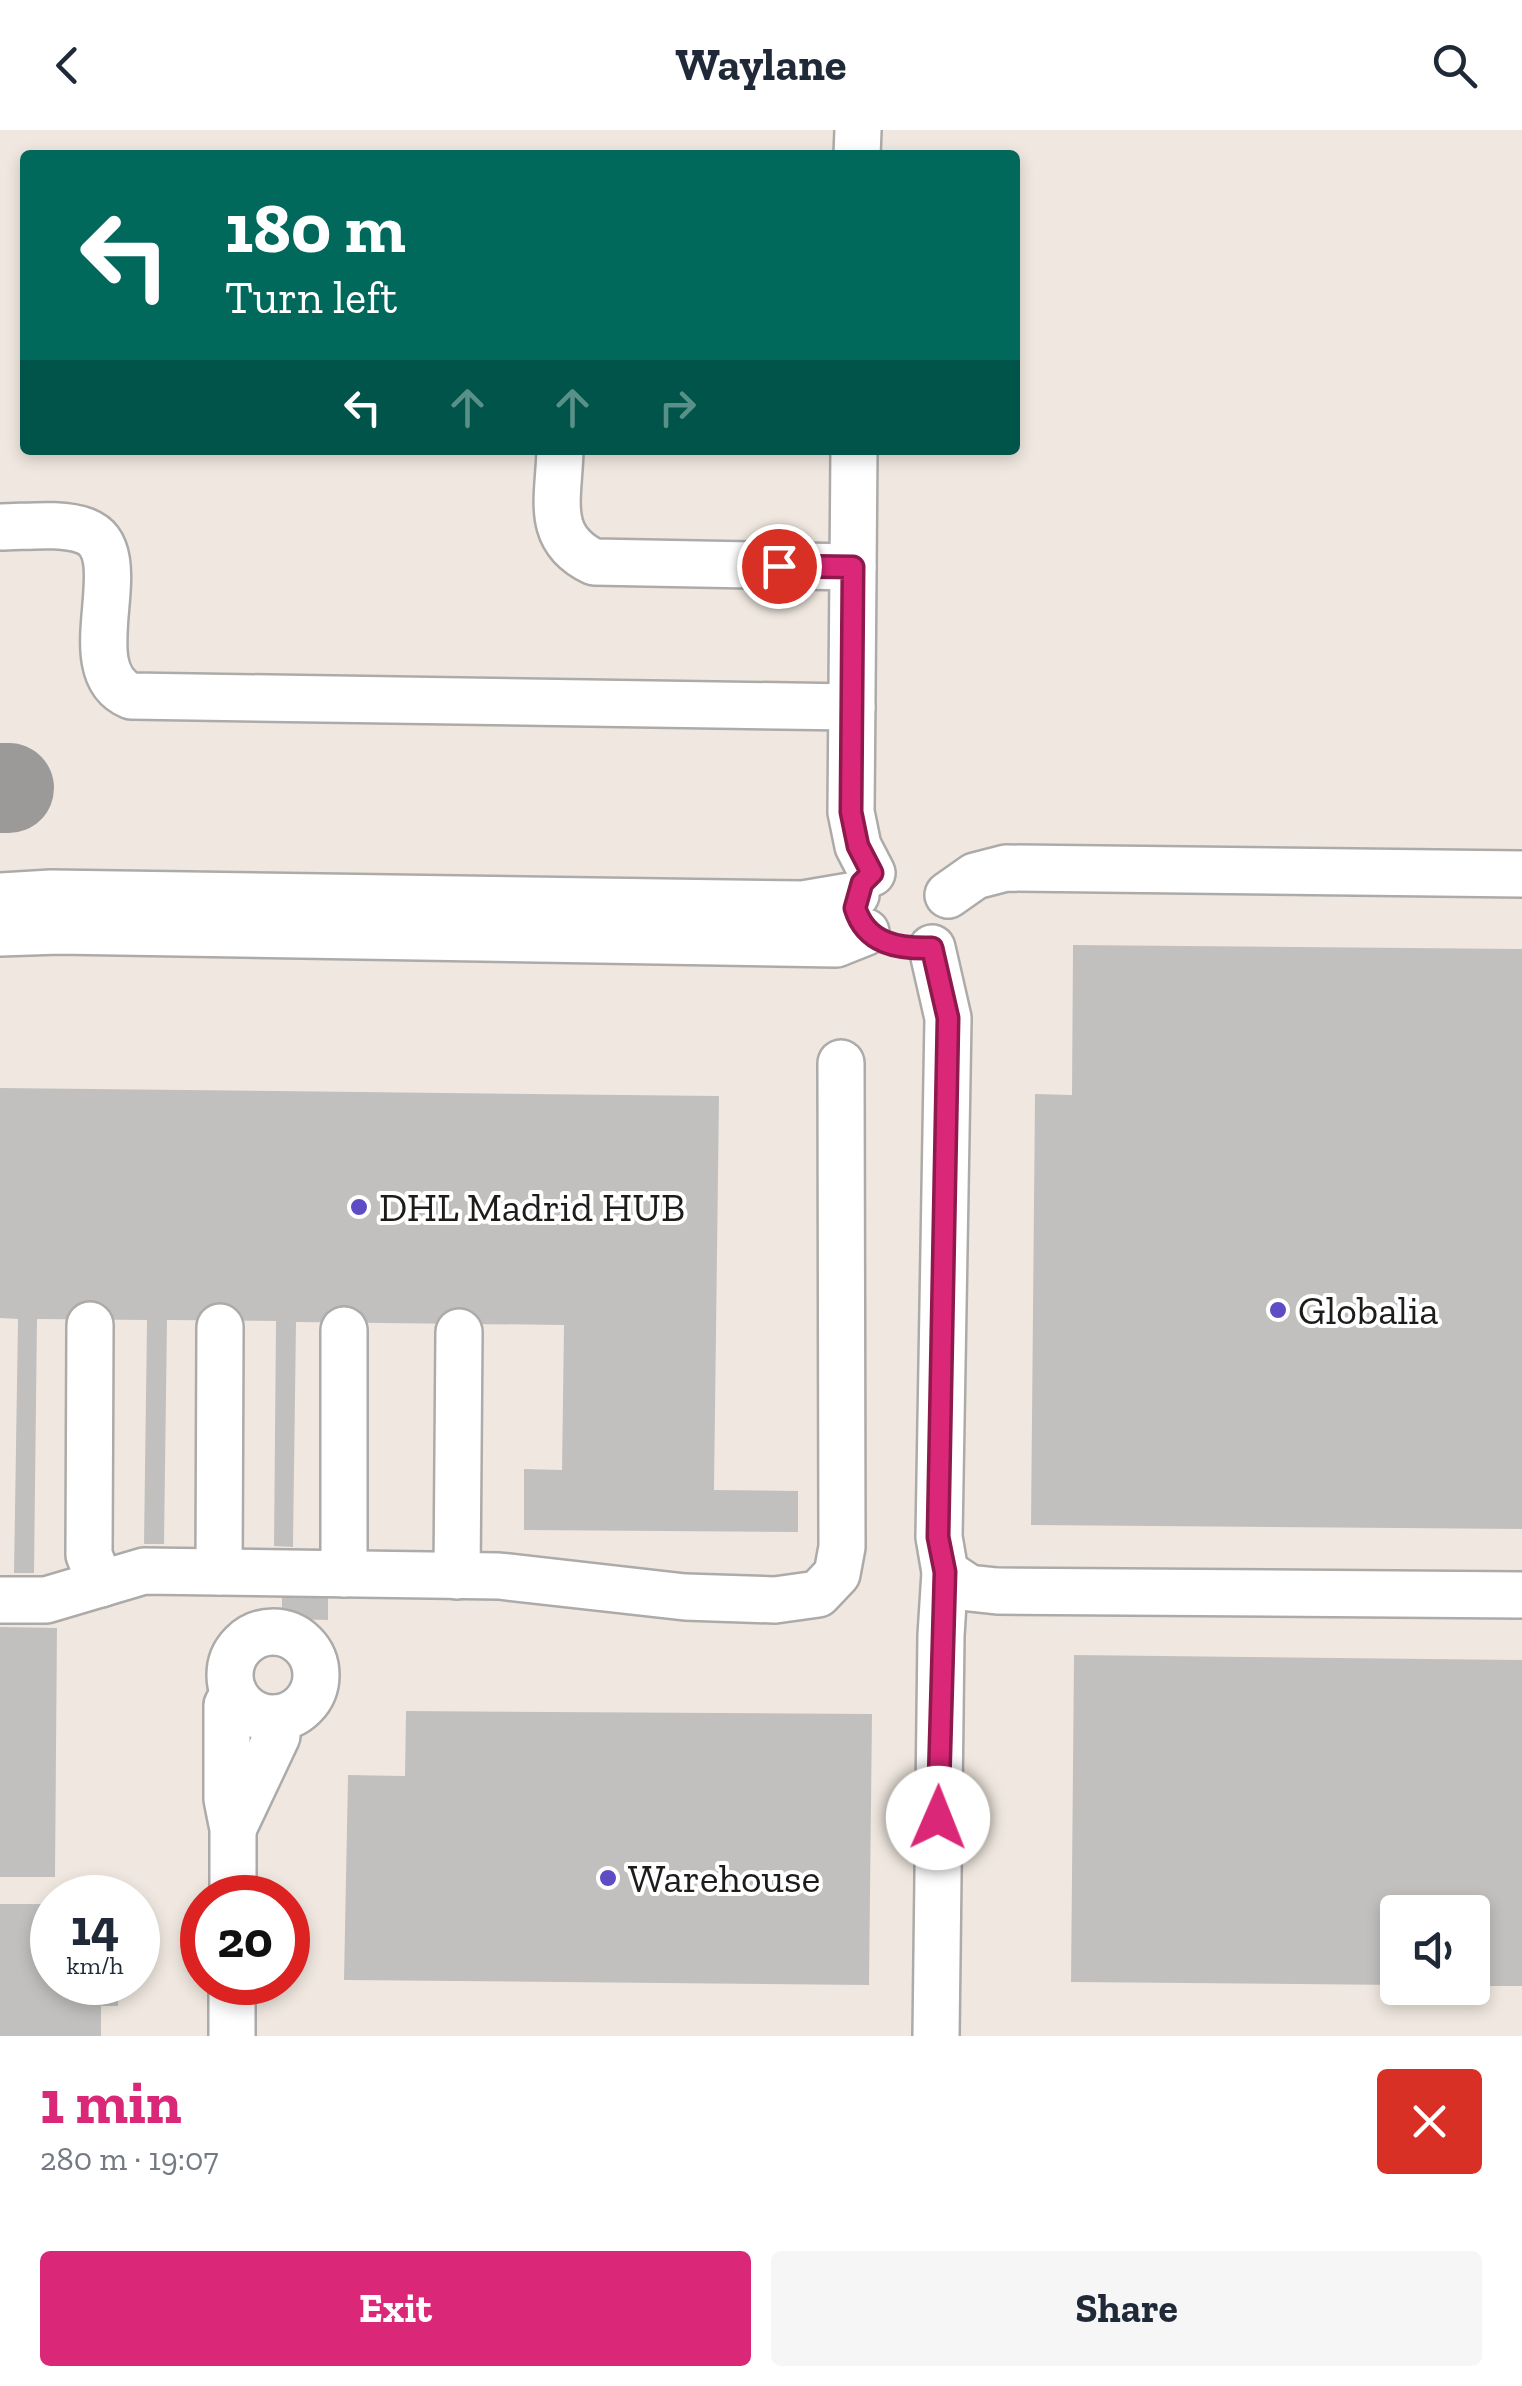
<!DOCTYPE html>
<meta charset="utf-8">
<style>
:root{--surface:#fff;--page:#f6f6f7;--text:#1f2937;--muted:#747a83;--accent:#db2777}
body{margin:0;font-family:"Zilla Slab",serif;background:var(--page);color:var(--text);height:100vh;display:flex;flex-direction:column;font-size:38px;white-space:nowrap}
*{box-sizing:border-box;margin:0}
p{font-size:32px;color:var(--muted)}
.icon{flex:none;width:55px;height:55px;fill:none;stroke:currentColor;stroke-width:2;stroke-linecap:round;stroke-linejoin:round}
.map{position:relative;height:1906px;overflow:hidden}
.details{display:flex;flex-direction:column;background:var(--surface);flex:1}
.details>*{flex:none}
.hud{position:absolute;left:20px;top:20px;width:1000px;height:305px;border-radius:10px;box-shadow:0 5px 15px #0003;background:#00695c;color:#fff;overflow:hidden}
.fabs{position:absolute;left:1380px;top:1765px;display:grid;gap:20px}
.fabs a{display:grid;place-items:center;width:110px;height:110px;border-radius:10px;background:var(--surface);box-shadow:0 5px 15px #0003;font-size:50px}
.speed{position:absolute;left:30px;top:1745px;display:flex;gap:20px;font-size:50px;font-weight:700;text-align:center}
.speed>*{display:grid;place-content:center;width:130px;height:130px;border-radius:50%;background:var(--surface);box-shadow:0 5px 15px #0003;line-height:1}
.speed small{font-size:25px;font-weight:400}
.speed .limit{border:15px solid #d22;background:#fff;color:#111}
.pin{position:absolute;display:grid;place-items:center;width:85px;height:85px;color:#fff;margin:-42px;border:5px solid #fff;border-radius:50%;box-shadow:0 2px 10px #0007}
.me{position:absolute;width:110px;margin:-55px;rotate:1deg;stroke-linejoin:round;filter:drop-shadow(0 0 8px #0008)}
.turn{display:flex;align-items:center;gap:35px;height:210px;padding:0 40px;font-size:45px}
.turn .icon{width:130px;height:130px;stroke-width:2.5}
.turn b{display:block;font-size:70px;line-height:85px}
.lanes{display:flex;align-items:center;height:95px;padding:0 40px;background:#0003;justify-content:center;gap:50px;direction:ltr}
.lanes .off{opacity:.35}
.round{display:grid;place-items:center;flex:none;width:105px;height:105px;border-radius:10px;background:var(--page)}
.overview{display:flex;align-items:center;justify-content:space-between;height:170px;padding:0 40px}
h1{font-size:60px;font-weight:800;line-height:75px;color:var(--accent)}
.action{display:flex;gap:20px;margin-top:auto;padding:20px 40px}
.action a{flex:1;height:115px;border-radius:10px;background:var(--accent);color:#fff;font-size:40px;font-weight:800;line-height:115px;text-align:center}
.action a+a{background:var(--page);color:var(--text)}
header{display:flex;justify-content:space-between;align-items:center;height:130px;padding:0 40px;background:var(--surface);font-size:45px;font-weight:800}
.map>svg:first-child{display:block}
.built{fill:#f0e8e0;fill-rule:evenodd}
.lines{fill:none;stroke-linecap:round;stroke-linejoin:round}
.taxiway{stroke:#9c9a99;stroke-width:90}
.building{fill:#c2c0be}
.minor-casing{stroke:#adaba9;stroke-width:50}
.minor{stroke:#fff;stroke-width:45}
.route-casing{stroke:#8e194d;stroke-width:25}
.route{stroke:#db2777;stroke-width:18}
.poi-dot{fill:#5e4cc5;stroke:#fff;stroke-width:4}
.labels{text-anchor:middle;stroke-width:8;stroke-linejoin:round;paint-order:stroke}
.poi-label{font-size:40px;fill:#1d1c1b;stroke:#fff;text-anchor:start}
</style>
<header><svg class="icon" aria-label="back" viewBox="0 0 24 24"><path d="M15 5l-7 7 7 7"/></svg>Waylane<svg class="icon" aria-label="search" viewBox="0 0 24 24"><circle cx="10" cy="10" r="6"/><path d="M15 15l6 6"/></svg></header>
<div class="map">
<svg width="1522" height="1906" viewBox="0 0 1522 1906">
<rect width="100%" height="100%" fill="#f6f4f2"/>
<path class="built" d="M0 0H1522V1906H0ZM25 25H1015V320H25ZM52 1768H138V1852H52ZM202 1768H288V1852H202ZM1398 1782H1472V1858H1398Z"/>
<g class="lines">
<path class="taxiway" d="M0 658H9"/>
</g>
<g class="building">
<path d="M1073 815 1522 819V1399L1031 1395 1035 964 1072 965Z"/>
<path d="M0 958 719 966 714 1360 798 1361V1402L524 1400V1339L562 1340 564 1195 296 1192 293 1417 274 1416 276 1191 167 1190 164 1414H144L147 1190 37 1189 34 1443H14L18 1189 0 1188Z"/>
<path d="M282 1465H328V1490L282 1489Z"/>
<path d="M0 1497 57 1498 55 1747H0Z"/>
<path d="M1074 1525 1522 1530V1856H1472V1782H1398V1855L1071 1852Z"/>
<path d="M406 1581 872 1584 869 1855 344 1850 348 1645 405 1646Z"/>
<path d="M0 1774H52V1852H119L118 1876H101V1906H0Z"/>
</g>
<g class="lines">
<g class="minor-casing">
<g id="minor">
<path d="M857 25 858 0"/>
<path d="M560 320C559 368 544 408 594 432L853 437"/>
<path d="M854 320 851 682 858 716 872 743"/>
<path d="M0 397C26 397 61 392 85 401 140 422 69 540 131 566L852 577"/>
<path d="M948 765 975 746 1006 738 1522 744"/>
<path d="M0 766 51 763 803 774 856 765"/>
<path d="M0 803 59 801 836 814 866 802"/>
<path d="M932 818 948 888 939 1407 945 1442 941 1505 936 1906"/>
<path d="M90 1195 89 1425 101 1454"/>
<path d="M219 1442 220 1197"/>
<path d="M945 1442 969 1458 997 1461 1522 1465"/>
<path d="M344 1444V1200"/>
<path d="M457 1446 459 1202"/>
<path d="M0 1470H46L144 1441 499 1446 685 1467 775 1470 818 1464 837 1444 842 1417 841 933"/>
<circle cx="273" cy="1545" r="43"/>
<path d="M234 1697 277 1606V1588"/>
<path d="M233 1768V1699L227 1669V1575L234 1563"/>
<path d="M232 1906V1852"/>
</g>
</g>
<use href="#minor" class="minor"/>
</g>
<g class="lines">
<g class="route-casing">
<path id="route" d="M779 436 853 437 851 682 858 716 872 743 862 753 855 778C866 814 898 819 932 818L948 888 938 1407 945 1442 938 1688"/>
</g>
<use href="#route" class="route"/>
</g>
<g class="poi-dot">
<circle cx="359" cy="1077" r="10"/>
<circle cx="1278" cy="1180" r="10"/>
<circle cx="608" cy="1748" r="10"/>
</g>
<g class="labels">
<g class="poi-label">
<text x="379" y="1091">DHL Madrid HUB</text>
<text x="1298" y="1194">Globalia</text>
<text x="628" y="1762">Warehouse</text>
</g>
</g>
</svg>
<div class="fabs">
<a><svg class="icon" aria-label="sound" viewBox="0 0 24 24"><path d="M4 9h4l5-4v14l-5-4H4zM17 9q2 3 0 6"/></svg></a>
</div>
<div class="speed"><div>14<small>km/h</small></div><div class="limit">20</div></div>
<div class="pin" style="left:779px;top:436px;background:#d93025"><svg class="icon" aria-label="arrive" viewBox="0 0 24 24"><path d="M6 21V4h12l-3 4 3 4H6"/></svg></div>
<svg class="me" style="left:938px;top:1688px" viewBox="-20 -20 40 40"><circle r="19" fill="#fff"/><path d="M0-13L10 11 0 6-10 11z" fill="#db2777"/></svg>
<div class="hud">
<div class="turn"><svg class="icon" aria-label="left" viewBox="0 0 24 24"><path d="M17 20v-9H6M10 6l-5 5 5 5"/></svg><div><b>180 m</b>Turn left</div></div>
<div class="lanes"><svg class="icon" aria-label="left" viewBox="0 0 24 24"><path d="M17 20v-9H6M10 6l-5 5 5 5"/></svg><svg class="icon off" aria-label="ahead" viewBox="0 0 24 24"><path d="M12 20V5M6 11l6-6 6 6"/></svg><svg class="icon off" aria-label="ahead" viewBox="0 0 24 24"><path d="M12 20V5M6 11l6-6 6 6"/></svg><svg class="icon off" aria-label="right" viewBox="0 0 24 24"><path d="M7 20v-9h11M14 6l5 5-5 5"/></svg></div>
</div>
</div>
<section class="details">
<div class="overview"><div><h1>1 min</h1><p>280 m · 19:07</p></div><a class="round" style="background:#d93025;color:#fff"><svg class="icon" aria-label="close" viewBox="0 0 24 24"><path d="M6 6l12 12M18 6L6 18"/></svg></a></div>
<div class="action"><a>Exit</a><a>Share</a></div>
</section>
